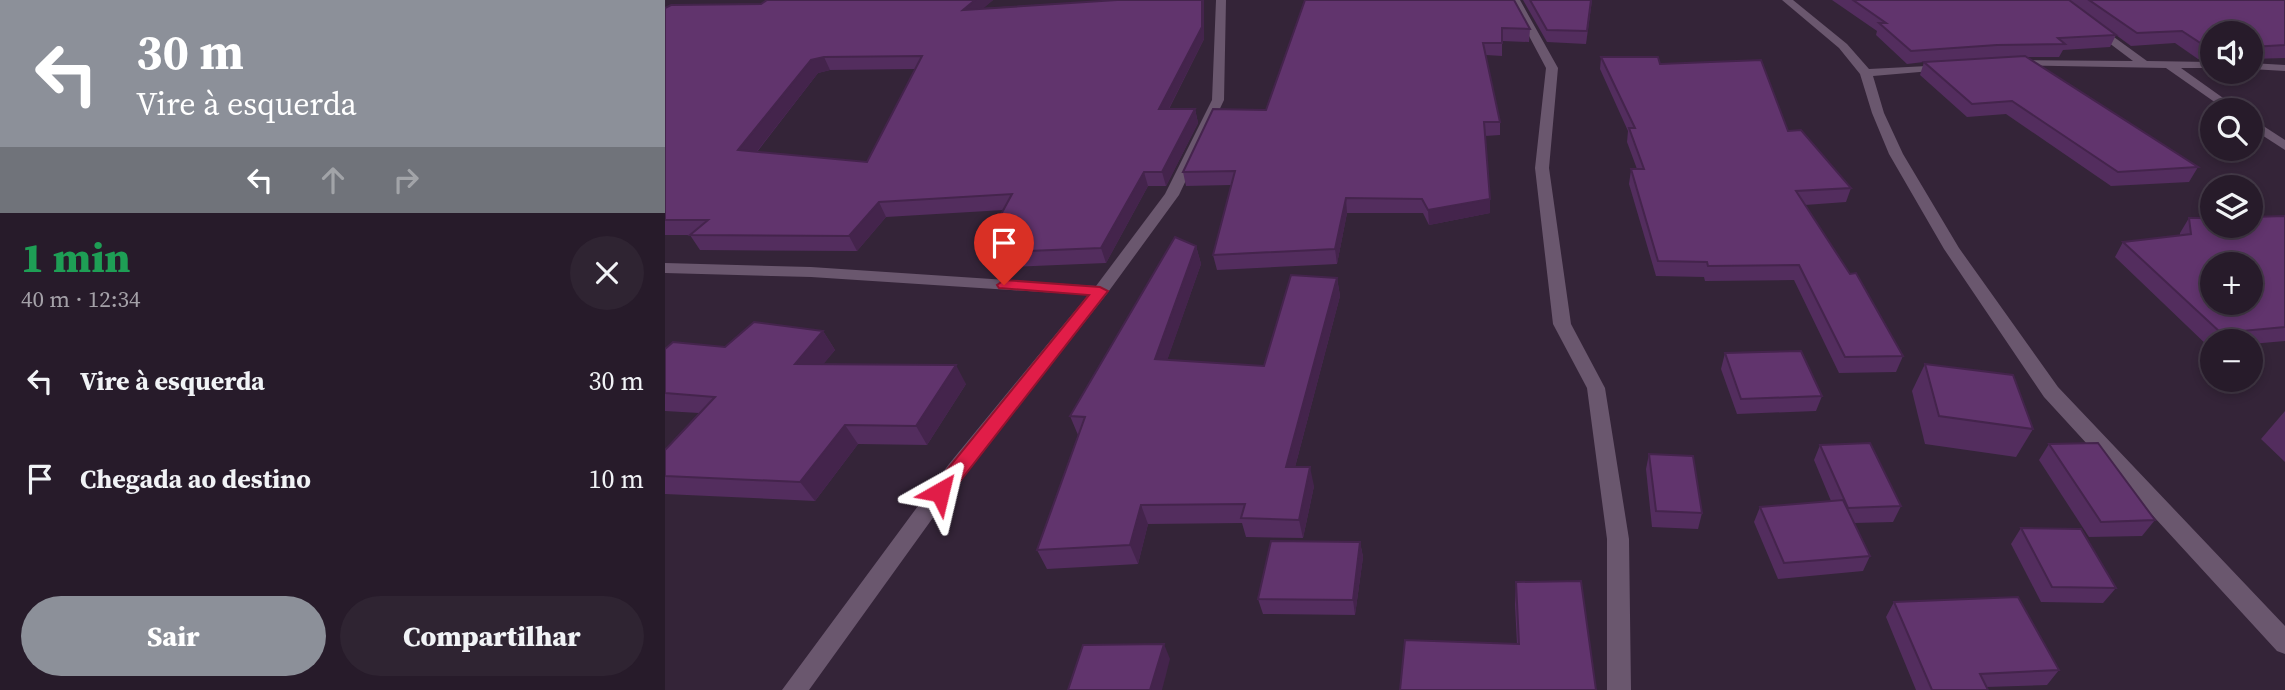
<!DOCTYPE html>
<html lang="pt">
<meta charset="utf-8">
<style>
:root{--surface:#271b2a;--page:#2f2432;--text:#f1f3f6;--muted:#a4a1a8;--line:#433947;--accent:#8c9099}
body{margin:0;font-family:"Source Serif 4",serif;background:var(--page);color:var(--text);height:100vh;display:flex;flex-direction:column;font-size:26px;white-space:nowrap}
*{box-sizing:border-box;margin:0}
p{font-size:23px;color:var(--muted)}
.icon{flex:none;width:38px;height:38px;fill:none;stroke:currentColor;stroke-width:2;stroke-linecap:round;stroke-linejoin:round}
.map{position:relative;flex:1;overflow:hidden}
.drawer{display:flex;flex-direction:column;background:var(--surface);width:665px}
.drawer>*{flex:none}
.top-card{background:#8c9099;color:#fff;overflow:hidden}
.fabs{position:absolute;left:1535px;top:21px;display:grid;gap:14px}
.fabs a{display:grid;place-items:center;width:63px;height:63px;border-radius:50%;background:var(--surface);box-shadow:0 4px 10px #0003,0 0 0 2px var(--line);font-size:35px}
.pin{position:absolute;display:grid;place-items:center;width:60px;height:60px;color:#fff;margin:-72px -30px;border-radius:50% 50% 50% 0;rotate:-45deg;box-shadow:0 0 7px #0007}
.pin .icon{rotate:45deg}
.me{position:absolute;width:77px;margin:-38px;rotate:37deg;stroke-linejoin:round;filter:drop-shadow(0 0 5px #0008)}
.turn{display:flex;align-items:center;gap:24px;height:147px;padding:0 21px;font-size:32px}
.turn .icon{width:91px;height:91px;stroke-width:2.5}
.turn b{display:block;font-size:49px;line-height:60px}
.lanes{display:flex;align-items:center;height:66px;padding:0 21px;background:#0003;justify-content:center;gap:35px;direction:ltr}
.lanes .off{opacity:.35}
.round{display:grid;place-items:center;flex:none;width:74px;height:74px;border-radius:37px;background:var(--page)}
.head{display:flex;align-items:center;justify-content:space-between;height:119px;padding:0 21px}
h1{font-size:42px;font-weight:800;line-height:52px;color:#1e9e55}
.primary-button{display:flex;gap:14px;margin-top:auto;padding:14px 21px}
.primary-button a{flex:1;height:80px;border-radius:42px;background:var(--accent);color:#fff;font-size:28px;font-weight:800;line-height:80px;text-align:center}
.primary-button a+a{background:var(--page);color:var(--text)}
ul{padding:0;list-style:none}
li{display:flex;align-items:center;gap:21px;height:98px;padding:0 21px}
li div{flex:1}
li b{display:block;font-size:26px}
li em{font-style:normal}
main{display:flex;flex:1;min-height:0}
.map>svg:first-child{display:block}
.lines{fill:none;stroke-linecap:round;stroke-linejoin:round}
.minor{fill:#6a576e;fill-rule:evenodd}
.wall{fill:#532d5e;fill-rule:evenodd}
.shaded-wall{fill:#44244c}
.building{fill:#61346d;stroke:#44244c;stroke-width:2;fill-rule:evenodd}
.route{fill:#e11d48;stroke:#92132f;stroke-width:2}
</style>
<main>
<section class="drawer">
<div class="top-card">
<div class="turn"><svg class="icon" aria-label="left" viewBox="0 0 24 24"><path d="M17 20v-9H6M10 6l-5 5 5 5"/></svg><div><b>30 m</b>Vire à esquerda</div></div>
<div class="lanes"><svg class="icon" aria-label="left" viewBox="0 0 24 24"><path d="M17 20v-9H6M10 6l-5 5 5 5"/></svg><svg class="icon off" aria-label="ahead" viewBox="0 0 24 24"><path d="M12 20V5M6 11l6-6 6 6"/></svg><svg class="icon off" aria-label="right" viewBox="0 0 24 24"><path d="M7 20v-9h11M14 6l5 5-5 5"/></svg></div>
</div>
<div class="head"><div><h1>1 min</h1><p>40 m · 12:34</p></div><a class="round"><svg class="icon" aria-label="close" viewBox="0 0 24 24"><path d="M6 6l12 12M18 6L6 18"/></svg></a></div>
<ul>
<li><svg class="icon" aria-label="left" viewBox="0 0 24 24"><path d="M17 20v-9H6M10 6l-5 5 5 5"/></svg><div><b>Vire à esquerda</b></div><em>30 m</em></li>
<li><svg class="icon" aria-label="arrive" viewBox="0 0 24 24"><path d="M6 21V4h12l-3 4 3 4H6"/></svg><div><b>Chegada ao destino</b></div><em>10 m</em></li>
</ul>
<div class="primary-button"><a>Sair</a><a>Compartilhar</a></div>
</section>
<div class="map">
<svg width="1620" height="690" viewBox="0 0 1620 690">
<rect width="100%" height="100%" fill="#342438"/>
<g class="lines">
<g class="minor">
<path d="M551 0H561L559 100 514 195 441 295 298 476 144 690H117L284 464 423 295 146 277 0 273V263L146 267 431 286 500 194 547 100Z"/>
<path d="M845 0H855L893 68 884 168 906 324 940 388 964 539 966 690H942V539L922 388 888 324 870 168 881 68Z"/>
<path d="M1117 0H1128L1182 44 1204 69 1282 65 1284 67 1278 70 1208 76 1219 113 1238 154 1294 248 1393 387 1620 626V654L1612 651 1379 397 1279 249 1224 154 1207 113 1195 74 1174 48Z"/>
<path d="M1387 0H1398L1482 61 1547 62V68H1516L1575 110H1561L1501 68 1343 65 1341 63 1347 60 1468 61Z"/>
<path d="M1586 63 1620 65V71L1586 69Z"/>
<path d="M1586 118 1620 140V150L1586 128Z"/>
</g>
</g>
<g class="wall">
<path d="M102 0H328L318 8 452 0H539V39L504 109H530L533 123 501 186H483L441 263 322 268 315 253 339 210 221 217 192 251 35 250 25 235H0V8L96 4ZM251 69 202 162 92 152 153 73 165 70Z"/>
<path d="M640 0 865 29 864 42 837 41V56L821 55 835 122V135L820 136 825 213 764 225 758 213H682L672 264 552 270 548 255 566 185 521 186 518 172 601 110Z"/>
<path d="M858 0H927L921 44 882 42Z"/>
<path d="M1167 0H1620V58L1586 59V33H1547V60L1533 59 1510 43 1466 46 1451 35 1445 47 1398 50 1394 57H1362L1533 167 1524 182 1446 186 1341 114 1302 117 1255 75 1259 62 1242 64 1211 35 1212 31Z"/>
<path d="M936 57 995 64 1123 131 1186 188 1181 202 1140 205 1238 356 1231 372 1174 373 1129 280 1040 281 1039 277 991 276 964 184 966 170 972 169 962 142 963 131 935 69Z"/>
<path d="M1620 216V341L1586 344V341H1547V348H1545L1450 257 1458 242 1515 235V233L1524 218Z"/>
<path d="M531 246 536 264 502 360 599 366 672 278 675 296 630 467 649 486 638 538 581 537 577 523 483 524 473 564 382 569 372 550 413 435 405 416Z"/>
<path d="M158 331 170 350 158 364 301 384 262 445 193 444 150 501 0 494V450L34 413 0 411V349L60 347Z"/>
<path d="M1060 353 1157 396 1151 411 1072 414 1056 369Z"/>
<path d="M1260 364 1368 429 1351 457 1260 444 1247 391Z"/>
<path d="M1620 411V462L1596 439Z"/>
<path d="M1384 444 1490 520 1477 536 1424 537 1374 460Z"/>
<path d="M1155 445 1236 506 1228 522 1189 523 1205 556 1198 571 1113 579 1089 522 1095 507 1166 501 1149 460Z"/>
<path d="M984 454 1037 513 1033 529 987 527 981 469Z"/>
<path d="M1356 528 1451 588 1438 603 1376 602 1346 544Z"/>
<path d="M695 542 698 557 690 615 598 614 593 599Z"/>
<path d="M851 582 931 690 852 644 850 605Z"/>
<path d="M1229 602 1394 670 1382 685 1321 687 1323 690H1251L1221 617Z"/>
</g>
<g class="shaded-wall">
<path d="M310 0H328L303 22 298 10Z"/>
<path d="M537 0H539V39L497 122 494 109Z"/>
<path d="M159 57 165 70 153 73 82 164 73 150 146 60Z"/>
<path d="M530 109 533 123 501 186 497 172Z"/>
<path d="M479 172 483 186 441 263 436 248Z"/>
<path d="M681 198 682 213 672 264 670 249Z"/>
<path d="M825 199V213L764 225 763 210Z"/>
<path d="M214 202 221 217 192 251 184 236Z"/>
<path d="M531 246 536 264 496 378 490 359Z"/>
<path d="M672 278 675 296 625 486 621 467Z"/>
<path d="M158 331 170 350 143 383 130 364Z"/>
<path d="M291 365 301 384 262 445 251 426Z"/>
<path d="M180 425 193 444 150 501 135 482Z"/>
<path d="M645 467 649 486 638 538 634 520Z"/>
<path d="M476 505 483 524 473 564 465 545Z"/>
<path d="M695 542 698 557 690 615 688 600Z"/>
<path d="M499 644 505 659 497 690H485Z"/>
</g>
<g class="building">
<path d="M102 0H310L298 10 452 0H537V27L494 109H530L497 172H479L436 248 315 253 347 194 214 202 184 236 25 235 43 220H0V8L6 5 96 4ZM257 56 202 162 73 150 146 60 159 57Z"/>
<path d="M640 0H849L865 29 837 28V43H818L835 122H819L825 199 763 210 757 199 681 198 670 249 548 255 570 171 518 172 548 109 601 110Z"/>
<path d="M865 0H926L922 31 882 30Z"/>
<path d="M1188 0H1404L1451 35 1393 38 1400 44 1332 45 1246 51 1214 23H1221Z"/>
<path d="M1424 0H1620V45L1586 47V33H1547V47L1540 46 1517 31 1472 33Z"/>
<path d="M1360 56 1533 167 1453 172 1347 101 1307 104 1259 62Z"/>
<path d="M936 57H993L995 64 1096 60 1123 131 1136 130 1186 188 1131 191 1185 274 1191 273 1238 356 1180 357 1134 265 1043 266 1042 262 993 261 966 169H979L964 128H970Z"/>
<path d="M1620 216V327L1556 333 1458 242 1526 234 1524 218H1547V226H1586V217ZM1547 264H1586V303H1547Z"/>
<path d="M510 237 531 246 490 359 599 366 626 275 672 278 621 467H645L634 520 576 518 580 504 476 505 465 545 372 550 420 417 405 416Z"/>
<path d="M89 322 158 331 130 364 291 365 251 426 180 425 135 482 0 476V450L50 397 0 393V349L8 342 60 347Z"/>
<path d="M1136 351 1157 396 1076 399 1060 353Z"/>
<path d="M1260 364 1348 375 1368 429 1274 416Z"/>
<path d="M1205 443 1236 506 1183 508 1155 445Z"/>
<path d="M1433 443 1490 520 1436 522 1384 444Z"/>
<path d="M984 454 1028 456 1037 513 991 511Z"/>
<path d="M1178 500 1205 556 1119 563 1095 507Z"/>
<path d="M1356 528 1416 529 1451 588 1387 587Z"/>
<path d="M606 541 695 542 688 600 593 599Z"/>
<path d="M916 581 931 690H735L740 640 854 644 851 582Z"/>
<path d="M1353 597 1394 670 1315 674 1323 690H1267L1229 602Z"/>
<path d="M499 644 485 690H403L418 645Z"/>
</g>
<path class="route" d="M339 280 435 287 443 291 282 498H268L266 492 268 487 424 295 334 288 332 285Z"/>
</svg>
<div class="fabs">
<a><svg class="icon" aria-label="sound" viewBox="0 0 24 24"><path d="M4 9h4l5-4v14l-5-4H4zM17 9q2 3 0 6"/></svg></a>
<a><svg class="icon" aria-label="search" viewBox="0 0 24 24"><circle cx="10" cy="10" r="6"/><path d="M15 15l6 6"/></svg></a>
<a><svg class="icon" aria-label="layers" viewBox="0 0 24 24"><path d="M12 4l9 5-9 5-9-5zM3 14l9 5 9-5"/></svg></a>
<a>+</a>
<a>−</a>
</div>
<div class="pin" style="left:339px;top:285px;background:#d93025"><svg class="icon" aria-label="arrive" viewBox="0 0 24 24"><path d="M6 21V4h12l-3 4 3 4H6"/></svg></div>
<svg class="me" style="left:275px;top:492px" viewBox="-20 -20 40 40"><path d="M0-17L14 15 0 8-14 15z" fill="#e11d48" stroke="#fff" stroke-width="4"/></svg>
</div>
</main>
